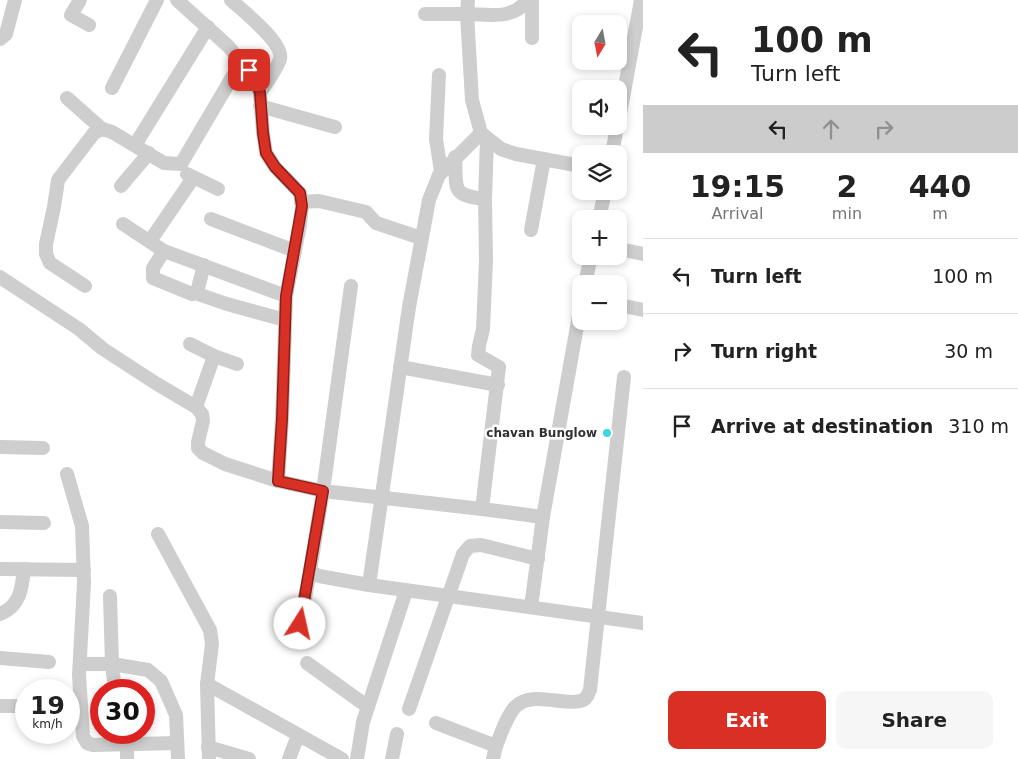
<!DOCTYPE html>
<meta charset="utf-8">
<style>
:root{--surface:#fff;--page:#f6f6f6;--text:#222;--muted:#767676;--line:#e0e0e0;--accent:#d93025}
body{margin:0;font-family:"DejaVu Sans",sans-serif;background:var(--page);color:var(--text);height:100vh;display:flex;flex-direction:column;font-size:19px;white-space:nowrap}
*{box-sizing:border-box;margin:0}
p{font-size:16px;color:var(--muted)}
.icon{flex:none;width:28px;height:28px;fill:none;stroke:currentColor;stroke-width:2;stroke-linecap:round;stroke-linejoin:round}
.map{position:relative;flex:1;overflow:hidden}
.sheet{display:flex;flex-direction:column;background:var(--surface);width:375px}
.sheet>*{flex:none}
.hud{background:#fff;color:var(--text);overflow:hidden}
.needle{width:32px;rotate:190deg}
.fabs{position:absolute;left:572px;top:15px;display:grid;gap:10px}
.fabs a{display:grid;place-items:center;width:55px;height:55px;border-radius:10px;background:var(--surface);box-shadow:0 2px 8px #0003;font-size:25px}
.speed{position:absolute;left:15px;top:679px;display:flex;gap:10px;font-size:25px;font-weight:700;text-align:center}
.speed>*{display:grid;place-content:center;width:65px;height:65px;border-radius:50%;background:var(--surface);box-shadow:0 2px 8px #0003;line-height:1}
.speed small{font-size:12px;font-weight:400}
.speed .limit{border:8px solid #d22;background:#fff;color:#111}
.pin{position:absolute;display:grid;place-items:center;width:42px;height:42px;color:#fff;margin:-21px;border-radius:10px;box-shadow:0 2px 8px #0006}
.me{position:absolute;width:55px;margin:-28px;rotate:10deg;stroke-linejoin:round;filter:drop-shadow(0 0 4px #0008)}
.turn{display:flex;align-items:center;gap:18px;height:105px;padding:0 25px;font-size:22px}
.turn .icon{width:65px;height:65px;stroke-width:2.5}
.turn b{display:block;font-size:35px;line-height:42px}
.lanes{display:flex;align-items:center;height:48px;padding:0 25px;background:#0003;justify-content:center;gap:25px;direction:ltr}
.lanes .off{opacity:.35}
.eta{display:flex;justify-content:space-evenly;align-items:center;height:85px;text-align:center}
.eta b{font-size:30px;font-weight:700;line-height:35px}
.button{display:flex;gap:10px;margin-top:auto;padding:10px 25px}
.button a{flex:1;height:58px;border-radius:10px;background:var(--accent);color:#fff;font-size:20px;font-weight:700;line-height:58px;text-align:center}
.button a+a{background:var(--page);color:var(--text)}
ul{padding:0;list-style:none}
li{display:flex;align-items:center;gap:15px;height:75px;padding:0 25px;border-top:1px solid var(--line)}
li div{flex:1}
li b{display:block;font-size:19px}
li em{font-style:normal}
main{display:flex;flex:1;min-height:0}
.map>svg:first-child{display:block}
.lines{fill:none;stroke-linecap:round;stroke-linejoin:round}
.minor{stroke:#cecece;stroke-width:14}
.route-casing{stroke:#8d1f18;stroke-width:12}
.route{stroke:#d93025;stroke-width:9}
.poi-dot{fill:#3bd6e0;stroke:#fff;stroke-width:2}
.labels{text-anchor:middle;stroke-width:5;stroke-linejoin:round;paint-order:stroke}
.poi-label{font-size:12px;font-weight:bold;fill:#313131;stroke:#fff;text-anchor:end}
</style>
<main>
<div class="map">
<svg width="643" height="759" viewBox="0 0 643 759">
<rect width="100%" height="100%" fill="#fff"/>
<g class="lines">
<g class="minor">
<path d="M80 0 71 15 89 25"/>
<path d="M177 0 228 46 256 79 260 93 263 133 266 153 275 167 300 193 302 206 300 225 286 296 282 419 278 481 323 491 310 571 319 576 369 585 643 623"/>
<path d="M231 0C243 11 284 43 280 59 278 67 265 85 260 93"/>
<path d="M468 0 467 14 472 100 481 133 501 149 516 154 581 166"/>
<path d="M425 14C439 14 452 14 465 14 487 14 513 21 527 0"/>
<path d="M532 38V0"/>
<path d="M0 39 6 34 15 0"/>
<path d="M439 75 436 139 441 171"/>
<path d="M112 88 157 0"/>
<path d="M67 98 102 129"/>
<path d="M260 106 335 127"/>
<path d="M619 119 641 0"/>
<path d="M135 145 208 27"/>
<path d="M612 154 617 126"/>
<path d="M455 157C457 189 450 195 485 199L486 260 483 329 479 346 478 355 499 367 482 509 543 517"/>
<path d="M187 174 218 189"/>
<path d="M121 186 149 153"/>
<path d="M485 199 487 139"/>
<path d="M301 202 319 201 366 212 376 223 421 238"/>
<path d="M211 219 295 251"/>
<path d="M599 219 605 191"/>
<path d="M123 224 164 251 286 296"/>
<path d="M531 230 544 159"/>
<path d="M150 241 193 178"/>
<path d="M619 249 643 254"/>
<path d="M164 251 153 268V278L192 294 197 292 204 265"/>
<path d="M0 277 79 329 103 349 157 384 196 407 202 414 203 421 198 442V448L203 453 225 464 278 481"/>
<path d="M585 284 591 256"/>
<path d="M85 286 50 263 46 254V244L54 207 58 180 94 133 102 129 112 132 164 163 181 164 241 62"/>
<path d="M351 286 323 491 482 509"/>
<path d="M195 293 227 304 285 320"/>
<path d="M619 305 643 310"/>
<path d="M190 344 214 356 237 364"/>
<path d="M400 367 498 385"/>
<path d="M196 407 214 356"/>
<path d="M0 447 43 448"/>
<path d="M67 474 82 526 84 583 79 675 83 736 87 743 93 745 177 743"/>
<path d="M0 522 44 523"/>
<path d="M158 534 210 630 212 644 207 684 209 759"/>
<path d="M0 569 84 570"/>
<path d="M369 585 409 307 429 200 439 175 481 133"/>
<path d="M110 596 112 664 115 690"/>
<path d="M531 607 543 517 581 304"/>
<path d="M0 614C20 606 22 589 24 569"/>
<path d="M297 642 310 571"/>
<path d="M0 658 49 662"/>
<path d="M307 663 368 707"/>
<path d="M80 664H112L148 670 161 681 176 715 178 759"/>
<path d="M207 684 342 759"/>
<path d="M0 706H26"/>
<path d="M409 709 463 554 470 546 481 545 538 559"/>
<path d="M436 723 496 746 493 759"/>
<path d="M127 744V759"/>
<path d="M496 746C501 734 506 717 515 707 533 690 562 706 580 701 586 700 588 695 590 690L624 377"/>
<path d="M208 747 249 759"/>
<path d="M289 759 298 735"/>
<path d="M357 759 363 722 406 591"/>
<path d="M392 759 397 734"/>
</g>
</g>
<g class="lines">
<g class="route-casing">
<path id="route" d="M249 70 256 79 260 93 263 133 266 153 275 167 300 193 302 206 286 296 282 419 278 481 323 491 300 624"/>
</g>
<use href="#route" class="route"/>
</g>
<circle class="poi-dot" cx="607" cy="433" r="5"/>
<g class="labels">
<g class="poi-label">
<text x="597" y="437">chavan Bunglow</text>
</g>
</g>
</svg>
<div class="fabs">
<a><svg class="needle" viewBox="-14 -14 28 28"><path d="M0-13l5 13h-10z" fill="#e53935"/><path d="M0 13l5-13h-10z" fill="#767676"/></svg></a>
<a><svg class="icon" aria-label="sound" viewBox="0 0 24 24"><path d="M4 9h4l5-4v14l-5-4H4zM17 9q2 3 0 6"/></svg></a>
<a><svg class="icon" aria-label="layers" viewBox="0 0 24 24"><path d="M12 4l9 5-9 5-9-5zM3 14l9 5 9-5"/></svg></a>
<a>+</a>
<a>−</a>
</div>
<div class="speed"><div>19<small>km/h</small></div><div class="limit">30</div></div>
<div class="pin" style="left:249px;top:70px;background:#d93025"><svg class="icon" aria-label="arrive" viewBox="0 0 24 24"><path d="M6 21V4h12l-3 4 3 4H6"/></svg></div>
<svg class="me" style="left:300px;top:624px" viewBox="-20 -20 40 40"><circle r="19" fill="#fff"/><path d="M0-13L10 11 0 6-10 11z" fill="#d93025"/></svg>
</div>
<section class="sheet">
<div class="hud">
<div class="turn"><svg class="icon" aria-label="left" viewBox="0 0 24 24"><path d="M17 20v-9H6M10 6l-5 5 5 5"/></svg><div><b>100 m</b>Turn left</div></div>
<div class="lanes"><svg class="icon" aria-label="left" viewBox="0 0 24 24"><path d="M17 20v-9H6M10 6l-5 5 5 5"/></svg><svg class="icon off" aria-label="ahead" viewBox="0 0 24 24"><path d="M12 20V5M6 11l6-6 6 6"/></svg><svg class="icon off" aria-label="right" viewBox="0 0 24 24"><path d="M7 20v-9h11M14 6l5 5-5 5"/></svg></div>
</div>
<div class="eta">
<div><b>19:15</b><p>Arrival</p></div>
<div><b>2</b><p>min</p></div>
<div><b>440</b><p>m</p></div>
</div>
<ul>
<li><svg class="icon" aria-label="left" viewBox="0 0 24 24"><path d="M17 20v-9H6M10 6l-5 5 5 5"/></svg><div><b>Turn left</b></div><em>100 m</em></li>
<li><svg class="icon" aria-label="right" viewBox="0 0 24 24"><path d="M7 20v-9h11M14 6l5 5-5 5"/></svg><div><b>Turn right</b></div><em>30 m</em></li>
<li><svg class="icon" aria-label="arrive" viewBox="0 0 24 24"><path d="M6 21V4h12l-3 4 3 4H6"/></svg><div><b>Arrive at destination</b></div><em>310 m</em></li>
</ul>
<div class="button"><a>Exit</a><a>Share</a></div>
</section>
</main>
